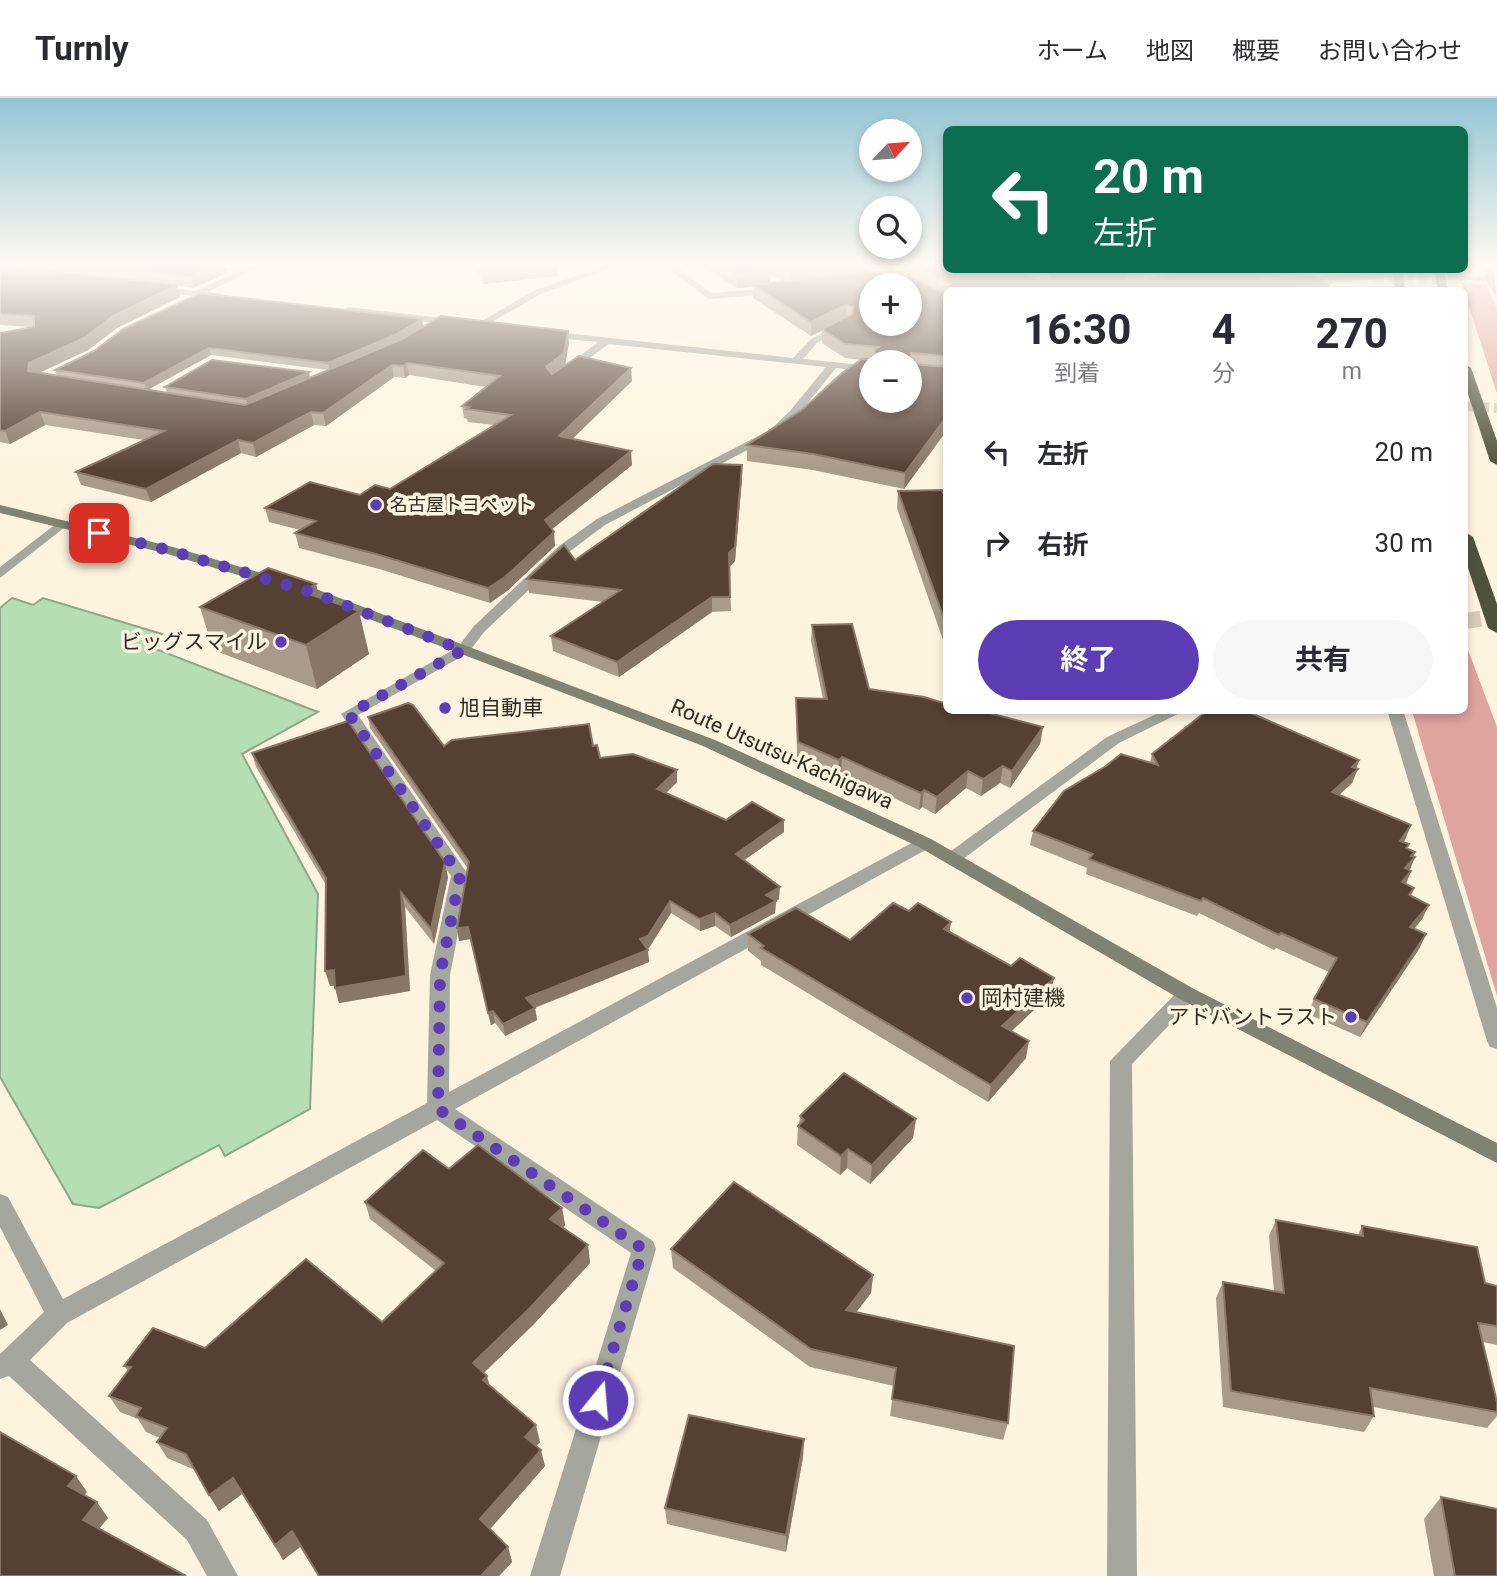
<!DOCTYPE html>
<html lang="ja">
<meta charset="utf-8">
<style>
:root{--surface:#fff;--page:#f7f7f7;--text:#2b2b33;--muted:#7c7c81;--line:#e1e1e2;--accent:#5d3db5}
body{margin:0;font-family:Roboto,"Noto Sans JP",sans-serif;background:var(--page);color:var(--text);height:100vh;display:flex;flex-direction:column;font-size:26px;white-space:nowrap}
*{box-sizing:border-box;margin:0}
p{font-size:23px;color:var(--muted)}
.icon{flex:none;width:38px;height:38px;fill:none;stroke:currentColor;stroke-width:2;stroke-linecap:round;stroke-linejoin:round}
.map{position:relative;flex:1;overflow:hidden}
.details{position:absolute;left:943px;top:189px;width:525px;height:427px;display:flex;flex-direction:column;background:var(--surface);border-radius:10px;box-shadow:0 4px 10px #0003}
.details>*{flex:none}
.banner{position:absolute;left:943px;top:28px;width:525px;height:147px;border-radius:10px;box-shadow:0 4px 10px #0003;background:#0b6e4f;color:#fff;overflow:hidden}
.needle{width:46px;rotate:64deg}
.fabs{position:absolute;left:859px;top:21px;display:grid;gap:14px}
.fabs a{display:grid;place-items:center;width:63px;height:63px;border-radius:50%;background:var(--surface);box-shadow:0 4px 10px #0003;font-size:35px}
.pin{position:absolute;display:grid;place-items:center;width:60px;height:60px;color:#fff;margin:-30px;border-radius:14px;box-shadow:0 4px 10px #0006}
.me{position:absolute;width:77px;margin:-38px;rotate:17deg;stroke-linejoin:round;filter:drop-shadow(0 0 5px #0008)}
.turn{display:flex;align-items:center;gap:24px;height:147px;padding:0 35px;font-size:32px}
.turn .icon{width:91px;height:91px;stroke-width:2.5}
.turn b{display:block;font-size:49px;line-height:60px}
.eta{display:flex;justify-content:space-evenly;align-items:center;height:119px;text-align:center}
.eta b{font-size:42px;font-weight:700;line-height:49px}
.primary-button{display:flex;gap:14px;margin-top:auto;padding:14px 35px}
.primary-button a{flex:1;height:80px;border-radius:42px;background:var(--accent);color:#fff;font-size:28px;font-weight:700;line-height:80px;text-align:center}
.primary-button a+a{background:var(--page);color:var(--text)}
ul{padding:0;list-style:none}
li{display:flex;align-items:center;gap:21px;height:91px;padding:0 35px}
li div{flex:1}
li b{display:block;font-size:26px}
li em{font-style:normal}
header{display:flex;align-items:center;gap:42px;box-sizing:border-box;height:98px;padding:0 35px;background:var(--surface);border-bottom:2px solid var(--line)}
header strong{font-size:33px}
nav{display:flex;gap:38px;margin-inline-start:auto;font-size:24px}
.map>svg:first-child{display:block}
.forest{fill:#dfa3a0}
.water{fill:#b5deb5;stroke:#8da889;stroke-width:2}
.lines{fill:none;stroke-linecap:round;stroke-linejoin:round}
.minor-tunnel-far1{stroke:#d5cbb9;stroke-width:10;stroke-dasharray:10 4.5;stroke-linecap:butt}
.minor-tunnel{stroke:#d5cbb9;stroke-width:16;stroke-dasharray:16 8;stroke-linecap:butt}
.minor{fill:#a6a79c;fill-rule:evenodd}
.tertiary{fill:#a6a79c;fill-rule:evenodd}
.secondary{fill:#808272;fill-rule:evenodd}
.motorway{fill:#4f523b;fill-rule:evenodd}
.wall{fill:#aa9a8a;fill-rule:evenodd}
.shaded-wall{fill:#887667}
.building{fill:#554034;stroke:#887667;stroke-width:2;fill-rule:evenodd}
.route{stroke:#5d3db5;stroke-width:12;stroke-dasharray:0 21.6}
.poi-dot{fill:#5d3db5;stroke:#fef3df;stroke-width:2.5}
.labels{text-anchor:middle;stroke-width:7;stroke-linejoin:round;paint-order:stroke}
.far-poi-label{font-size:18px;fill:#302b22;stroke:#fef3df;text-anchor:start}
.poi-label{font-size:21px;fill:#302b22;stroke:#fef3df;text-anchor:end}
.street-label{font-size:21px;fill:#302b22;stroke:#fef3df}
</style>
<header>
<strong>Turnly</strong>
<nav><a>ホーム</a><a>地図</a><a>概要</a><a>お問い合わせ</a></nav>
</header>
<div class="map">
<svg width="1497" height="1478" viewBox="0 0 1497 1478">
<rect width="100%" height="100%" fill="#fef3df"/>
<g class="forest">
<path d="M1461 183 1486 187 1497 210V296Z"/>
<path d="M1465 544 1497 629V898L1412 613 1465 612Z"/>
</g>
<path class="water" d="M12 500 33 507 43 500 162 536 148 548 318 614 242 656 318 796 310 1011 225 1058 219 1047 99 1110 73 1106 0 979V510Z"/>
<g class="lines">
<g class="minor-tunnel-far1">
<path d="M1374 179 1462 181"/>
<path d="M1465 308 1497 310"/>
</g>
<path class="minor-tunnel" d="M1465 523 1497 518"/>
<g class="minor">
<path d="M182 166H204L250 173 208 194 222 196V200L219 201 153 193 152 191 156 188 196 193 236 174Z"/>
<path d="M609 166H620L539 197 483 229 475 227 533 193Z"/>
<path d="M669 166H677V169L711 195 775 190 779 193 775 196 709 201 670 172Z"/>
<path d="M873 166H882L947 202V209Z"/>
<path d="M1484 166H1492L1497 199 1487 184 1458 181 1462 178 1485 179Z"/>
<path d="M1374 176 1377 181 1259 192 1320 179Z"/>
<path d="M348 209 459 222 464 225 459 228 345 214 343 212Z"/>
<path d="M842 225 845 226V230L817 245 803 261 872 268V274L836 270 798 317 778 336 605 427 569 454 484 534 468 555 358 617 469 778 450 877 449 994 919 741H931L934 745 931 749 455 1011 653 1143 656 1151 560 1478H530L631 1155 437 1022 67 1225 30 1262 207 1422 238 1478H207L187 1442 9 1278 0 1281V1256L44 1214 0 1129V1096L8 1099 63 1201 427 1005 430 877 451 778 341 616 458 549 474 528 559 448 597 421 770 332 790 313 826 269 609 246 566 277 561 274 562 272 598 244 546 239 541 236 546 233 793 260 811 241Z"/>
<path d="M1165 612H1186L1119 645 959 764H947L944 760 947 756 1107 639Z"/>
<path d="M1387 612H1403L1497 910V951L1490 949 1487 943Z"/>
</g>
<g class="tertiary">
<path d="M61 422 65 423V429L0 480V469Z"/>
<path d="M1187 889 1194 891 1197 896 1194 901 1132 966 1137 1478H1107L1110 963 1180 891Z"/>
</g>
<path class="secondary" d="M0 407 173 449 316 491 715 642 931 741 1194 891 1497 1045V1065L1180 901 919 749 703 648 306 497 164 455 0 415Z"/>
<g class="motorway">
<path d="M1392 172H1402L1405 192H1395Z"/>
<path d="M1434 172H1444L1448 192H1438Z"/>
<path d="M1465 266 1471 270 1497 343V367L1490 363 1465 287Z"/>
<path d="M1465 434 1473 439 1497 506V535L1488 530 1465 461Z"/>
</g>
</g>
<g class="wall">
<path d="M0 166H277L252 173 225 167 227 175 193 190 177 188 180 199 117 230 88 252 38 275 57 278 55 272 94 253 423 228 399 243 569 245 565 267 632 283 572 341 632 367 552 431 555 448 507 493 490 505 379 471 299 450 295 435 300 432 269 424 265 410 360 397 390 391 494 327 468 324 467 321 464 320 462 308 486 289 409 277 405 280 394 279 326 328 314 327 256 359 241 355 151 404 81 387 76 374 144 342 45 327 10 346 0 344V235L32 229 0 227ZM211 257 328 272 310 280 309 274 165 289 167 295 148 292Z"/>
<path d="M471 166H555L556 168 557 178 484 186Z"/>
<path d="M699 166H881V171L894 170 886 166H947V172H1315L1313 175 1299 178 1330 185 1327 192H947V332L904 391 813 372 747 363V347L803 311 861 262 845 260 822 245V232L811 238 753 200V189L737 190ZM1145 175 1157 179 1143 181ZM770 176 784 183 770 185Z"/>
<path d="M742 380 735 463 730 469 731 513 712 514 619 579 553 553 551 538 603 504 529 495 527 481 575 462Z"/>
<path d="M898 393 947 400V541L943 542 897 410Z"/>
<path d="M316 486 319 500 369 556 317 591 213 552 200 509Z"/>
<path d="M812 527 869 591 947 606 1043 629 1040 646 1010 690 1000 685 981 698 966 690 935 716 922 709 919 712 841 675 838 679 797 661 796 600 823 601 811 543Z"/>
<path d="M368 619 444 648H593L600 660 677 672V684L666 695 726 722 784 734 744 762 779 801 776 803 775 815 731 839 715 828 700 833 671 815 647 851 649 864 535 910 537 922 505 938 495 925 491 927 470 841 459 843 468 771 370 630Z"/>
<path d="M252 655 448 779 434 846 405 809 410 893 339 905 335 887 330 888 326 787 256 669Z"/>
<path d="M1152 656 1359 662 1352 685 1339 697 1405 742 1403 744 1407 750 1415 754 1409 772 1411 773 1406 786 1414 790 1411 798 1429 807 1422 821 1414 831 1426 836 1419 851 1360 939 1308 916 1314 901 1329 874 1276 850 1274 852 1199 815 1197 818 1086 776 1087 770 1030 747 1033 733 1150 665Z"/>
<path d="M909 813 950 834 1011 868 1054 880 1050 897 1011 933 1026 960 988 1004 761 867V863L748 853V836L850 842Z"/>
<path d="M800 1018 916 1021 913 1040 870 1086 847 1070 840 1077 797 1047 798 1028 799 1027Z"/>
<path d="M449 1071 562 1110 565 1127 562 1130 588 1147 590 1165 533 1227 484 1275 487 1278 490 1288 540 1344 536 1348 545 1368 490 1431 508 1449 512 1464 499 1478H318L300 1449 283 1462 242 1396 219 1413 195 1372 167 1360 157 1344 160 1340 146 1334 138 1321 120 1314 109 1298 128 1273 124 1268 205 1250 382 1224 436 1173 370 1121 365 1104Z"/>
<path d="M1276 1122 1358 1137 1362 1128 1485 1185 1497 1188V1247L1483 1244 1497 1304V1318L1487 1330 1373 1309 1374 1318 1364 1334 1223 1309 1216 1200 1223 1184 1274 1193 1269 1138Z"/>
<path d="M671 1151 873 1177 871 1195 856 1214 1008 1325 1003 1342 890 1318 894 1288 810 1269 673 1170Z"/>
<path d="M804 1341 803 1359 786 1454 667 1426 665 1410Z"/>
<path d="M1441 1399 1497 1478H1434L1424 1421Z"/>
</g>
<g class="shaded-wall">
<path d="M222 166H225L227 175 193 190 190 179Z"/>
<path d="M251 166H277L252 173Z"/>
<path d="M849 166H881V174L790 186 791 173Z"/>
<path d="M556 168 557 178 484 186 482 175Z"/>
<path d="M1145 172 1143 185 1126 189 1129 176Z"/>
<path d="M1166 172H1225L1164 181Z"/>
<path d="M1284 172H1315L1313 175 1290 180 1258 189 1260 179 1262 176Z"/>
<path d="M770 175V188L753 187V189L737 190V177Z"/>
<path d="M1330 185 1327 192H1284Z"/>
<path d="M177 187 180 199 117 230 88 252 33 278 28 273 29 265 113 218Z"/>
<path d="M846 207V221L811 238V224Z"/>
<path d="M422 221 423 228 396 245 330 272 328 265Z"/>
<path d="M568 233 569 245 565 267 548 282 546 269Z"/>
<path d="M209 250 211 257 147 292 144 285Z"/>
<path d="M407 265 409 277 405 280 403 268Z"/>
<path d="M392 267 394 279 326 328 323 315Z"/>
<path d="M631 270 632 283 561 352 559 338Z"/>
<path d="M309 274 310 281 248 308 246 301Z"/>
<path d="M40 314 45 327 10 346 5 333Z"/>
<path d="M311 314 314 327 256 359 253 345Z"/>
<path d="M947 318V332L904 391 905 375Z"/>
<path d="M238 342 241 355 151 404 146 391Z"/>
<path d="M631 353 632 367 546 436 545 422Z"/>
<path d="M742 367V380L735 463 729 469V455Z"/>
<path d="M554 434 555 448 507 493 490 505 488 490Z"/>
<path d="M316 486 326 528 303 494Z"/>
<path d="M712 499V514L619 579 617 564Z"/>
<path d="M359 513 369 556 317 591 306 547Z"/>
<path d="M1043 629 1040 646 1010 690 1012 673Z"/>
<path d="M842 659 841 675 838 679 839 662Z"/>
<path d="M1359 662 1355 673 1358 671 1352 685 1327 708 1332 694 1352 669Z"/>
<path d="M1003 668 1000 685 981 698 983 681Z"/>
<path d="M677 672V684L658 703 657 691Z"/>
<path d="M968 673 966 690 935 716 937 699Z"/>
<path d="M924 692 922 709 919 712 921 695Z"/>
<path d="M784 722V734L736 768V756Z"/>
<path d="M1411 727 1405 742 1394 758 1400 743Z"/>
<path d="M1415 754 1409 766 1415 759 1409 774 1399 785 1411 758Z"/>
<path d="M445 764 448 779 434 846 431 831Z"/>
<path d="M1411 773 1405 788 1402 784Z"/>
<path d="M780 789 779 801 776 803 775 815 731 839 730 827 766 797Z"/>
<path d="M401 794 405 809 410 893 339 905 335 890Z"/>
<path d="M670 803 671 815 649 850 641 853 640 841Z"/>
<path d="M1429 807 1422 821 1404 844 1410 829Z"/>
<path d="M715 815V828L700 833V821Z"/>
<path d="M951 824 949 840 944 831Z"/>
<path d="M468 829 470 841 459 843 457 830Z"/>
<path d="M1426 836 1419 851 1360 939 1367 924Z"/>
<path d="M648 852 649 864 528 912 526 900Z"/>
<path d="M334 872 338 887 330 888 325 873Z"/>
<path d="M1054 880 1050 897 999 945 1002 928Z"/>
<path d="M535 910 537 922 505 938 503 926Z"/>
<path d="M493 913 495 925 491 927 488 915Z"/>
<path d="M1029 943 1026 960 988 1004 991 987Z"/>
<path d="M916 1021 913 1040 870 1086 872 1067Z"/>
<path d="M848 1051 847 1070 840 1077 841 1058Z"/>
<path d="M562 1110 565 1127 553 1139 550 1121Z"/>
<path d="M588 1147 590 1165 533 1227 477 1281 473 1265Z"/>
<path d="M873 1177 871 1195 844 1230 846 1212Z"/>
<path d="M0 1211 8 1227 0 1232Z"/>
<path d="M487 1278 491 1295 483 1282Z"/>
<path d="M536 1327 540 1344 529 1355 525 1339Z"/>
<path d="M804 1341 803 1359 786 1454V1437Z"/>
<path d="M541 1352 545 1368 485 1437 480 1421Z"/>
<path d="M76 1378 87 1394 79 1403 68 1388Z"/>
<path d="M233 1380 242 1396 219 1413 209 1397Z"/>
<path d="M97 1404 108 1420 94 1437 83 1422Z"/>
<path d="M292 1433 300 1449 283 1462 275 1447Z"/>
<path d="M508 1449 512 1464 499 1478H481Z"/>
</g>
<g class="building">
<path d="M75 166H222L190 179Z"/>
<path d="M476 166H555L556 168 482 175Z"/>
<path d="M719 166H754L770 175 737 177Z"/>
<path d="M776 166H849L791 173Z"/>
<path d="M911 166H947V172H1020L1037 181 1050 180 1049 176 1040 172H1145L1129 176 1128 181H1145L1200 172H1284L1262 176 1260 179 1262 181 1310 177 1330 185 1284 192H949L950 186Z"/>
<path d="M0 167 177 187 113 218 84 240 29 265 28 273 245 307 402 241 441 218 568 233 564 255 546 269 552 276 579 258 631 270 559 338 631 353 545 422 554 434 505 479 488 490 376 456 295 435 316 423 265 410 310 384 360 397 375 387 390 391 511 317 466 311 469 309 462 308 500 278 407 265 403 268 392 267 323 315 311 314 253 345 238 342 146 391 76 374 164 333 40 314 5 333 0 332V235L34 229V218L0 216Z"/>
<path d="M896 170 947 197V258L911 255 909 263V264H872V303H910V265L911 266 947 269V318L905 375 813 356 747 347 803 311 842 275 862 261H875V252L879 249 845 246 822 231 852 216 853 209 846 207 811 224 753 187ZM872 187H910V226H872Z"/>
<path d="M200 195 422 221 395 237 328 265 209 250 144 285 55 272 94 253 123 231Z"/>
<path d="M212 262 309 274 246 301 165 289Z"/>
<path d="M713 366 742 367 735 449 729 455 730 499H712L617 564 551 538 621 492 527 481 564 447 575 462Z"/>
<path d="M942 392 945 400H947V523H945L898 393Z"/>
<path d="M268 470 316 486 303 494 359 513 306 547 200 509Z"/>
<path d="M852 526 869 591 924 599 947 606V612H978L1043 629 1012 673 1003 668 983 681 968 673 937 699 924 692 921 695 842 659 839 662 798 644 796 600 827 601 812 527Z"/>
<path d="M408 605 413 607 444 648 452 642 589 626 593 648 597 647 600 660 633 656 677 672 657 691 726 722 752 704 784 722 736 756 780 789 766 797 776 803 730 827 715 815 700 821 670 803 648 838 640 841 648 852 526 900 535 910 503 926 493 913 488 915 468 829 457 830 469 764 368 619Z"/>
<path d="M1208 612H1244L1359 662 1352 669 1358 671 1332 694 1411 727 1400 743 1409 746 1406 750 1415 754 1411 758 1415 759 1405 770 1411 773 1402 784 1414 790 1409 797 1429 807 1410 829 1426 836 1367 924 1314 901 1337 860 1281 835 1279 837 1203 800 1201 803 1089 761 1093 756 1033 733 1064 693 1106 668 1121 656 1158 667 1152 656Z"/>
<path d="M348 623 445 764 431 831 401 794 406 878 335 890 334 872 325 873 326 780 252 655Z"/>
<path d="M893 805 909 813 918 805 951 824 944 831 1011 868 1020 860 1054 880 1002 928 1029 943 991 987 761 850 764 848 748 836 796 810 850 842Z"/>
<path d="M844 975 916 1021 872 1067 848 1051 841 1058 798 1028 804 1022 800 1018Z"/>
<path d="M478 1047 562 1110 550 1121 588 1147 530 1210 473 1265 487 1278 483 1282 536 1327 525 1339 541 1352 480 1421 508 1449 481 1478H319L292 1433 275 1447 233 1380 209 1397 186 1356 157 1344 167 1330 136 1318 141 1310 109 1298 131 1269 124 1268 153 1230 205 1250 306 1161 382 1224 444 1165 365 1104 423 1052 449 1071Z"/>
<path d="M734 1084 873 1177 846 1212 1014 1248 1008 1325 892 1301 896 1270 811 1251 671 1151Z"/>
<path d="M1276 1122 1363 1138 1362 1128 1477 1149 1485 1185 1497 1188V1228L1478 1225 1497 1304V1314L1370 1290 1374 1318 1231 1293 1223 1184 1284 1195Z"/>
<path d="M689 1317 804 1341 786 1437 665 1410Z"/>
<path d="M0 1334 76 1378 68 1388 97 1404 83 1422 186 1478H0Z"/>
<path d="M1441 1399 1497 1411V1478H1455Z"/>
</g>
<linearGradient id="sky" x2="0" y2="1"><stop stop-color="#93c5d4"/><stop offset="0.45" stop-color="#fffaf1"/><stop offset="1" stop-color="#fffaf1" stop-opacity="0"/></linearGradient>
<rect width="1497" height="372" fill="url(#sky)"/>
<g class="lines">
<path class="route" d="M99 435 168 452 311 494 463 552 349 616 460 778 440 877 438 1011 643 1151 598 1302"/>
</g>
<g class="poi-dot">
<circle cx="376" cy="407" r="7"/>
<circle cx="281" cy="544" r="7"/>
<circle cx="445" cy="610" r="7"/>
<circle cx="967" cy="900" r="7"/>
<circle cx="1351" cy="919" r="7"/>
</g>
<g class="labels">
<g class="far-poi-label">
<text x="390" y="413">名古屋トヨペット</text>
</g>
<g class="poi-label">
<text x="267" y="551">ビッグスマイル</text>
<text x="459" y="617" text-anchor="start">旭自動車</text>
<text x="981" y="907" text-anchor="start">岡村建機</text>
<text x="1337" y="926">アドバントラスト</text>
</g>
<g class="street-label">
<text transform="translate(782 656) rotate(24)" y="7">Route Utsutsu-Kachigawa</text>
</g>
</g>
</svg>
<div class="fabs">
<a><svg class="needle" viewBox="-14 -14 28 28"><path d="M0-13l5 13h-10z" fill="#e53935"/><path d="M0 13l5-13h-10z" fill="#7c7c81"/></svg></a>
<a><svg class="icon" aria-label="search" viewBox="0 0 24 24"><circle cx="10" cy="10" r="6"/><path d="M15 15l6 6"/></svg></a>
<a>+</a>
<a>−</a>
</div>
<div class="pin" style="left:99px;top:435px;background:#d93025"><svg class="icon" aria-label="arrive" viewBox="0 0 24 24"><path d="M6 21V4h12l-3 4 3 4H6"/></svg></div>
<svg class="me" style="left:598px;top:1302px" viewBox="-20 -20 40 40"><circle r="17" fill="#5d3db5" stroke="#fff" stroke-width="3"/><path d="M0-11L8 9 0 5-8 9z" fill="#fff"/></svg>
<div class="banner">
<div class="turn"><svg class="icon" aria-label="left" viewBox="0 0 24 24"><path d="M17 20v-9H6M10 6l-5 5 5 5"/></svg><div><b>20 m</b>左折</div></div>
</div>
<section class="details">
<div class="eta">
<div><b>16:30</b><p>到着</p></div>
<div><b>4</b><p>分</p></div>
<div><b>270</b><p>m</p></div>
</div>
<ul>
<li><svg class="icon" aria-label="left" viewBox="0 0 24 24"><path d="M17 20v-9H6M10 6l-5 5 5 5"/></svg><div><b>左折</b></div><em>20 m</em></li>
<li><svg class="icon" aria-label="right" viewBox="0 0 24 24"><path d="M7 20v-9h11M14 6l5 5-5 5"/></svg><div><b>右折</b></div><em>30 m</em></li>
</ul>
<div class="primary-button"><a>終了</a><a>共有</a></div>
</section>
</div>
